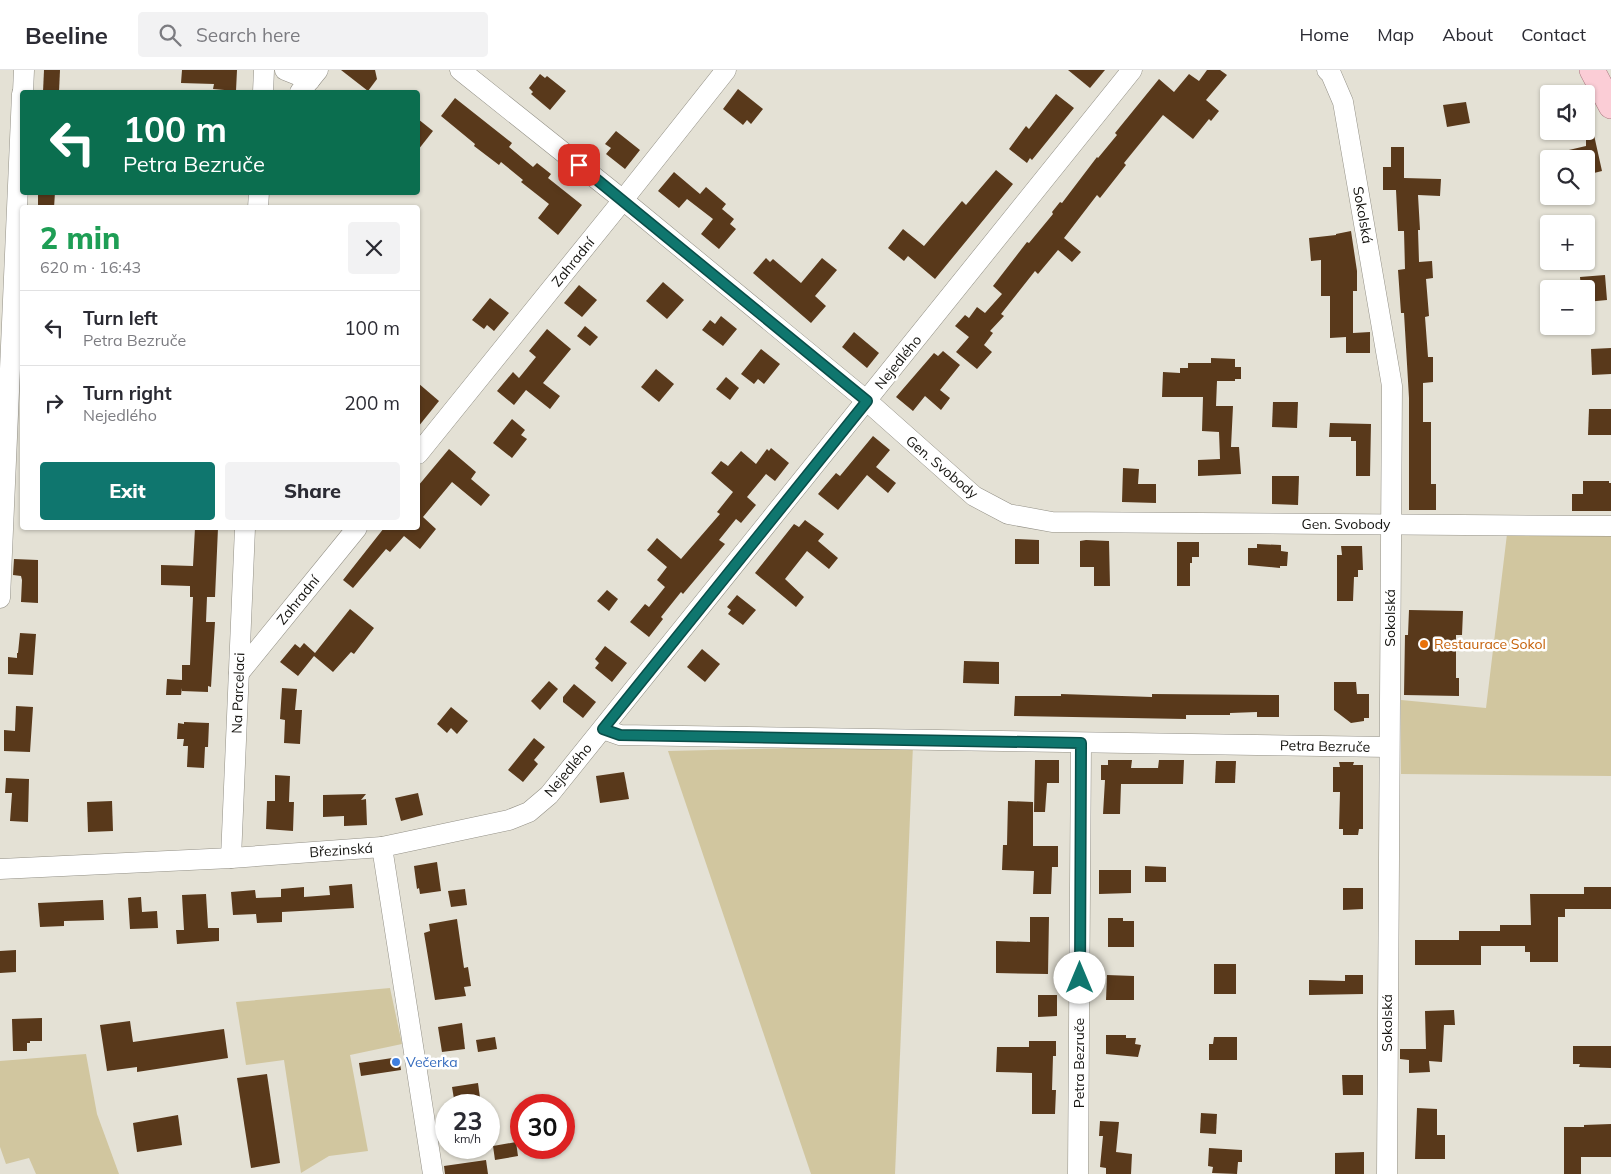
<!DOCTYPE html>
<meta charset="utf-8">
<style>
:root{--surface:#fff;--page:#f2f2f3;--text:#2b2b33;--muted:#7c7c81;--line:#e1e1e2;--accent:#0f766e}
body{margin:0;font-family:Mulish,sans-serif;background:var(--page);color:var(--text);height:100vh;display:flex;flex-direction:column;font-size:19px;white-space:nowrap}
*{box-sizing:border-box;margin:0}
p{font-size:16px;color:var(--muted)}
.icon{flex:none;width:28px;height:28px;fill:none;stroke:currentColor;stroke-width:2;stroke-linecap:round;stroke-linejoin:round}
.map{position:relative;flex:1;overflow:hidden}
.sheet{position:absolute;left:20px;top:135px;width:400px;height:325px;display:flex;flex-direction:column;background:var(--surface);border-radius:5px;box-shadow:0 1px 4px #0004}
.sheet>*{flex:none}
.banner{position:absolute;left:20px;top:20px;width:400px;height:105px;border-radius:5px;box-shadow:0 1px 4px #0004;background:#0b6e4f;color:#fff;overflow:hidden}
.fabs{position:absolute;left:1540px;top:15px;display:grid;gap:10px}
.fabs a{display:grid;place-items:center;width:55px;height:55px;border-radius:5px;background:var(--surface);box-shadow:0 1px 4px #0004;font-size:25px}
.speed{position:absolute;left:435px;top:1024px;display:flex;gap:10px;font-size:25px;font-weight:700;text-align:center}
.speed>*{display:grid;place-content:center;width:65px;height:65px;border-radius:50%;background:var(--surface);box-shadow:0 1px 4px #0004;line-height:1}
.speed small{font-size:12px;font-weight:400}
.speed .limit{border:8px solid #d22;background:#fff;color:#111}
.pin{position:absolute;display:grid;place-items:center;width:42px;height:42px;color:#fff;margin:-21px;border-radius:10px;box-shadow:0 2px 8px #0006}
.me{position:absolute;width:55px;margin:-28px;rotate:0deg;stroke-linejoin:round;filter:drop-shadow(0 0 4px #0008)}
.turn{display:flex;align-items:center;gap:18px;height:105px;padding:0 20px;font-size:22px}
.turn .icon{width:65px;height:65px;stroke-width:2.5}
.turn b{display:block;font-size:35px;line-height:42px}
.round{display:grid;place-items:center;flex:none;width:52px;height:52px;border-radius:5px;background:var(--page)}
.summary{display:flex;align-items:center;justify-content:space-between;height:85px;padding:0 20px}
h1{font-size:30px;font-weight:800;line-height:38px;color:#1e9e55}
.action{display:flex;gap:10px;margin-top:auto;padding:10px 20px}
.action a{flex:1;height:58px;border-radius:5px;background:var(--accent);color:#fff;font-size:20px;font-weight:800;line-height:58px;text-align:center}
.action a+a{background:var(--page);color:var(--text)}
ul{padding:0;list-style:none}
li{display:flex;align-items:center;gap:15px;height:75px;padding:0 20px;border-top:1px solid var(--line)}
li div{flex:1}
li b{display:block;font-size:19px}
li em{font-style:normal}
header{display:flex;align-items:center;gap:30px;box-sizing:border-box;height:70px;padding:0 25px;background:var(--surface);border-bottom:1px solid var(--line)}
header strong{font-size:24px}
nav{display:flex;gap:28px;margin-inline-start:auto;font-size:18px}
.search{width:350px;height:45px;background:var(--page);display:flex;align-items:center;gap:12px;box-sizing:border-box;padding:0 18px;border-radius:5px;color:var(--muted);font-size:19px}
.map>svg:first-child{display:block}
.green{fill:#d1c69f}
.building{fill:#59391b}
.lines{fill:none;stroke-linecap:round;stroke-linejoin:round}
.minor-casing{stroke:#939086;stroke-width:21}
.major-casing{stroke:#a9777f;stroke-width:26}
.minor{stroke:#fff;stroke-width:20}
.major{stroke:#fbcdd6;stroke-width:25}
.route-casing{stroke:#0a4d48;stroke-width:12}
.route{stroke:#0f766e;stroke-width:9}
.food-dot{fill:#e8710a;stroke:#fff;stroke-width:2}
.shop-dot{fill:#3f7fe0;stroke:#fff;stroke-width:2}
.labels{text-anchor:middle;stroke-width:5;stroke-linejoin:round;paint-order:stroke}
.street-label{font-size:14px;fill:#151410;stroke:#fff}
.food-label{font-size:14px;fill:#c56008;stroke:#fff;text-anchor:start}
.shop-label{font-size:14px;fill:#366cbe;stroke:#fff;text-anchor:start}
</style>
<header>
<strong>Beeline</strong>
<div class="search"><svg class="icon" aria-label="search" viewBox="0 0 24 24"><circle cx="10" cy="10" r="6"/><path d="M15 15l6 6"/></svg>Search here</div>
<nav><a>Home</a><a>Map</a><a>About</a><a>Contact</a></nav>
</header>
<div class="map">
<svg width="1611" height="1104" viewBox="0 0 1611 1104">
<rect width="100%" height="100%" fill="#e4e1d5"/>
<g class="green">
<path d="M1611 463V706L1401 704V630L1486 638 1507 464Z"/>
<path d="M913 675 895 1104H811L668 681Z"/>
<path d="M390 918 402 974 350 985 368 1081 329 1086 301 1103 284 990 246 995 236 932Z"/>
<path d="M86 984 97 1044 119 1104H36L29 1088 6 1094 0 1077V991Z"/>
</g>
<g class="building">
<path d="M44 0H60L59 22H43Z"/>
<path d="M182 0H237L236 21 213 19 214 14 181 13Z"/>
<path d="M341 0H375L377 9 368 21Z"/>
<path d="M1068 0H1105L1090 18Z"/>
<path d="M1207 0H1220L1227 5 1206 30 1219 41 1211 51 1209 49 1193 69 1163 45 1124 93 1126 95 1100 128 1097 125 1064 168 1081 182 1072 192 1058 180 1038 204 1035 201 1001 244 1004 246 990 261 993 263 984 275 992 282 977 299 956 282 969 267 955 256 965 245 969 248 977 237 985 243 1002 224 993 216 1027 172 1029 173 1053 144 1052 142 1060 132 1062 133 1097 87 1098 88 1117 65 1115 63 1159 9 1174 22 1189 4 1199 11Z"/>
<path d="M540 4 545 8 547 6 566 21 550 40 531 24 533 22 529 18Z"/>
<path d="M738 19 763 39 751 54 747 50 743 55 723 39Z"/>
<path d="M1056 24 1074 38 1032 90 1030 88 1027 93 1009 79 1026 56 1029 59Z"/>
<path d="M455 28 512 73 509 77 533 97 537 93 551 104 548 108 582 135 558 165 538 148 549 134 521 112 523 110 501 92 499 95 474 76 475 74 441 46Z"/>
<path d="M1466 32 1470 53 1447 57 1443 35Z"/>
<path d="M418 49 433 61 418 80Z"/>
<path d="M1592 56 1602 101 1586 105V89H1557L1556 83 1586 76V57Z"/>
<path d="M616 61 640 80 625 99 606 84 611 78 605 74Z"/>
<path d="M1391 77H1404V108L1441 109 1440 126 1418 125 1420 160H1418L1419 192 1432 191 1433 208 1426 209 1429 246 1425 247 1428 287H1433V312L1423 313V352H1431V414H1436V440H1409V328L1404 243H1401L1398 200 1405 199 1404 161H1398L1396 120H1383V97H1391Z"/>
<path d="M996 100 1013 114 935 209 908 186 904 191 888 178 903 159 924 176 962 131 966 135Z"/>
<path d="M674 102 700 124 706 117 726 134 722 139 734 149 730 154 736 159 719 179 701 164 713 149 687 129 679 138 658 121Z"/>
<path d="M38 122H55L54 138H38Z"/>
<path d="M1351 161 1357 201V221H1353V263L1370 262V283H1346V267L1330 268V226H1321V190L1311 191 1309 168 1336 165V164Z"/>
<path d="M766 188 770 192 773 189 801 213 822 188 837 200 815 226 826 236 811 253 753 203Z"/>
<path d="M1605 205 1607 230 1586 232V219H1581L1580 207Z"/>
<path d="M663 212 684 230 667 249 646 231Z"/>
<path d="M579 215 597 230 582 247 564 233Z"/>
<path d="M490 228 509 243 494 261 487 255 484 259 472 250Z"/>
<path d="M721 246 737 259 723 276 702 260 710 250 715 254Z"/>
<path d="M585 256 598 267 590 276 577 266Z"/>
<path d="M547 259 571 279 543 313 560 326 550 339 526 320 514 335 497 321 513 302 519 308 536 287 529 281Z"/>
<path d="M854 262 879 283 867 298 842 277Z"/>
<path d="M1611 278V304L1592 305 1591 279Z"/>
<path d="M761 279 780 294 764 314 758 309 754 314 741 304Z"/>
<path d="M943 281 960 295 940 320 950 328 941 340 925 326 913 341 896 327 934 283 938 286Z"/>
<path d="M1211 288 1235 289V297H1241V309H1235V311H1217L1216 336H1233L1231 377H1239L1241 404 1198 406V390L1220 389 1219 362 1202 361 1203 327H1162L1163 302 1180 303V298H1188V293H1211Z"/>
<path d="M656 299 674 314 659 332 641 317Z"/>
<path d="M726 307 739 318 730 330 716 319Z"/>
<path d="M418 313 439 331 418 357Z"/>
<path d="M1273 332H1298L1297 358 1272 357Z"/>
<path d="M1589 339H1611V365H1588Z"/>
<path d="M512 349 525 360 521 365 527 369 512 388 493 373Z"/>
<path d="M1330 353 1371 354 1370 406H1356V371H1351V367H1329Z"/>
<path d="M873 366 890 380 876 397 896 413 888 423 867 405 838 440 818 424 836 403 840 406Z"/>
<path d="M771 378 789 393 775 411 766 404 747 427 756 435 741 453 736 449 719 470 725 474 683 524 681 522 661 547 663 549 649 567 630 552 645 534 649 537 665 517 657 510 667 497 647 480 657 468 681 489 720 444 717 442 733 422 711 403 721 391 728 396 741 381 756 394 767 379 769 381Z"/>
<path d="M449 379 476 402 471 409 490 425 481 436 452 412 423 447 436 459 420 479 404 466 390 482 386 479 353 518 343 510 384 458H418V416Z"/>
<path d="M1123 398 1139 399 1138 414H1156V433L1122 432Z"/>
<path d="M1272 406H1299L1298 435 1272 434Z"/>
<path d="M1583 411H1609V413H1611V441H1572V424H1583Z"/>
<path d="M805 450 824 464 818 471 838 488 829 499 807 481 785 509 804 527 796 537 755 503 794 454 799 457Z"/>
<path d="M195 458H218L215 527H207L206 552H215L211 617 208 616V622L182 621V618L181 625H166L167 609 182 610V595H190L193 527H190V516L161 515V495L193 496Z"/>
<path d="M1015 469 1039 470V494H1015Z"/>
<path d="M1086 470 1109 471 1110 516H1094V497H1080V471Z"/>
<path d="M1177 472H1199V487H1192V493H1190V516H1177Z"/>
<path d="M1257 474 1281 475V481L1288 482 1287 496H1280V498L1248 495V478H1257Z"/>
<path d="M1341 476H1362L1363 500H1358V507H1354L1353 531H1337V485H1342Z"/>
<path d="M14 489 38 490V533L21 532 22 510 21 506 13 505Z"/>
<path d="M607 520 618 529 609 541 597 531Z"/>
<path d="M737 525 756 540 743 555 728 544 731 540 727 537Z"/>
<path d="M350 539 374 558 354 584 351 582 333 602 314 586 298 606 280 592 295 574 300 578 304 573 315 583Z"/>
<path d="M1409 540 1463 541 1462 565H1456V608H1459V626L1404 625 1405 565H1408Z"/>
<path d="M20 563 36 564 33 605 8 604V587L17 588V583H18Z"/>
<path d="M605 576 627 593 612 612 595 598 599 593 595 589Z"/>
<path d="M702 579 720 594 705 612 687 597Z"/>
<path d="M964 591 999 592V614L963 613Z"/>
<path d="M549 611 558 619 540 640 531 631Z"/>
<path d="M1334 612H1356L1357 624H1369V648H1364V651L1351 653 1334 640Z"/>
<path d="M574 614 596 632 583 648 563 632V627Z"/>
<path d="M282 618 297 619 295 640H302L300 674 284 673 285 650 280 649Z"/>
<path d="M1061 624 1152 627V624L1279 625V647H1257V642L1230 643V645H1186V649L1014 646 1015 626H1061Z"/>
<path d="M16 636 33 637 30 682 4 681V660L15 661Z"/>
<path d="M451 637 468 651 457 664 451 658 447 663 437 654Z"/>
<path d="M184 652 209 653 208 677H205L204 698 187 697 188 676H183L184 669H177L178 653 184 654Z"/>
<path d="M534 668 545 677 534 690 538 694 523 712 508 700Z"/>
<path d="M1035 690H1059V713H1047L1045 742H1034Z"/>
<path d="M1108 690H1132L1131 698H1158L1159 690H1184L1183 714H1121L1120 744H1103L1105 710H1101V695H1108Z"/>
<path d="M1216 691H1236L1235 713H1215Z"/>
<path d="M1339 692H1354L1353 695H1363V759H1359L1358 765H1343V759H1339L1340 722H1333V697H1340Z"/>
<path d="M624 702 629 729 600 733 596 706Z"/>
<path d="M275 705 290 706 289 732H294L293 761 266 759 267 731H275Z"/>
<path d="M6 708 29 709 28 752 10 751 12 723H5Z"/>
<path d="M418 723 423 745 401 751 395 728Z"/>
<path d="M366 724 361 730 366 729 367 755 344 756V746L323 747V725Z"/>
<path d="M112 731 113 761 88 762 87 732Z"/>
<path d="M1008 731 1033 732V776H1058V797H1052L1051 824H1033L1034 801 1002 800 1003 775H1007Z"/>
<path d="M437 792 441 821 420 824 419 818 417 819 414 796Z"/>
<path d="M1145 796 1166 797V812H1145Z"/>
<path d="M1099 800H1131V823L1099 824Z"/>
<path d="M352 814 354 838 282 842V852L257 853 256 844 233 845 231 822 255 820 256 828 281 827V819L304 817V827L330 825 329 816Z"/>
<path d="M1584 817H1611V839H1565V847H1558V892H1530V882H1525V876H1481V895H1415V870H1459V861H1500V855H1531L1530 824H1584Z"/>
<path d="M1343 818H1363V839L1343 840Z"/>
<path d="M465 819 467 835 451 837 448 821Z"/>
<path d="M206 824 208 858H219V871L177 874 176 860H184L182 825Z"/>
<path d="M141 827 142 842 157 841 158 858 130 859 128 828Z"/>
<path d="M103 830 104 850 64 851V856L40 857 38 833Z"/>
<path d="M1030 847H1049L1048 904 996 903V871L1030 872Z"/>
<path d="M1108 848H1123V851H1134V877H1108Z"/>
<path d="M457 849 464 898 468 897 471 916 464 917 466 926 435 930 424 863 430 861 429 854Z"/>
<path d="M16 880V902L0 903V881Z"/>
<rect x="1214" y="894" width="22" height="30"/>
<path d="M1107 905 1134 906V930H1106Z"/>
<path d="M1345 905H1363V924L1309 925V910L1345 911Z"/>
<path d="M1038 925H1057V946L1038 947Z"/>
<path d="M1454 940 1455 955H1444L1442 992 1429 991 1430 1002 1409 1003V990L1400 989V979H1426L1425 941Z"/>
<path d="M42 948V971H30V973H27V981H13L12 949Z"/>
<path d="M130 951 133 972 224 959 228 988 137 1002V997L107 1001 100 955Z"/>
<path d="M462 953 465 979 442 982 438 957Z"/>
<path d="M1106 965H1126V968H1136L1135 974 1141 975 1138 987 1106 984Z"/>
<path d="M495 967 497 979 478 982 476 970Z"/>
<path d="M1214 967H1237V990H1209V974H1213Z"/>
<path d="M1029 971H1056V986H1053L1052 1020H1056L1055 1044H1032V1003L996 1002 997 977H1029Z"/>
<path d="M1573 976H1611V998L1579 997 1580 994H1573Z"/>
<path d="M399 987 401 1000 361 1006 359 993Z"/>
<path d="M267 1004 280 1093 251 1098 237 1008Z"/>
<path d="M1342 1005H1363V1025H1343Z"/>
<path d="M478 1013 481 1035H455L452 1017Z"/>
<path d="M1417 1038 1437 1039V1065H1445V1089H1415Z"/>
<path d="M1201 1043 1217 1044 1216 1064 1200 1063Z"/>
<path d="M178 1045 182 1075 137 1082 133 1053Z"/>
<path d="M1100 1051 1119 1052 1116 1082 1132 1084 1131 1104H1106V1098L1100 1097 1103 1066H1099Z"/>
<path d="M1611 1054V1087H1581V1104H1564V1057H1584V1055Z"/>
<path d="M516 1072 518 1086 495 1090 493 1076Z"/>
<path d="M1209 1078 1242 1080V1092H1238L1237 1104 1212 1103 1213 1097 1208 1096Z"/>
<path d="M1364 1082V1104H1335V1083Z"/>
<path d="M486 1090 488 1104H445L444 1096Z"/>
</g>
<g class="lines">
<g class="minor-casing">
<g id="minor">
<path d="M285 0 310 10"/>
<path d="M460 0 623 130 867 331 974 426 1008 444 1052 452 1611 456"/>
<path d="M1327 0 1331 4 1343 32 1392 316 1387 1104"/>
<path d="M23 22 24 0"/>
<path d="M263 22 264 0"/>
<path d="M300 22 318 0"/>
<path d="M258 138 259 122"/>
<path d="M418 384 623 130 726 0"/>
<path d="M0 528 22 24"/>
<path d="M239 603 357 458"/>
<path d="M603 659 620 665 1389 677"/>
<path d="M382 777 509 750 529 742 549 725 1132 0"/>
<path d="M231 788 245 458"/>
<path d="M0 799 231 788 382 777 433 1104"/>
<path d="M1078 1104 1081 673"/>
</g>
</g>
<g class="major-casing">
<path id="major" d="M1592 0 1611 36"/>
</g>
<use href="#minor" class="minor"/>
<use href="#major" class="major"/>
</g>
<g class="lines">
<g class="route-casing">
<path id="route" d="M579 95 867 331 603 659 620 665 1081 673 1080 908"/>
</g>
<use href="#route" class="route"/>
</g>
<circle class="food-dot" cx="1424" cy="574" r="5"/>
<circle class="shop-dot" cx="396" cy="992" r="5"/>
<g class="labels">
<g class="street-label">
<text transform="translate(1363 145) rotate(80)" y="5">Sokolská</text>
<text transform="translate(573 192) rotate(-51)" y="5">Zahradní</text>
<text transform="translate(898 292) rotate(-51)" y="5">Nejedlého</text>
<text transform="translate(942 397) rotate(40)" y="5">Gen. Svobody</text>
<text x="1346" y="459">Gen. Svobody</text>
<text transform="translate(298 530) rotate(-51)" y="5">Zahradní</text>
<text transform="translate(1390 548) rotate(-90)" y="5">Sokolská</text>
<text transform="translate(238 623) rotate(-88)" y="5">Na Parcelaci</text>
<text transform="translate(1325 676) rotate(1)" y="5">Petra Bezruče</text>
<text transform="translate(568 700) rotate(-50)" y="5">Nejedlého</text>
<text transform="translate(341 780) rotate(-4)" y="5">Březinská</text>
<text transform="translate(1387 953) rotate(-90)" y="5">Sokolská</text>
<text transform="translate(1079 993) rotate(-90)" y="5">Petra Bezruče</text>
</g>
<g class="food-label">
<text x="1434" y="579">Restaurace Sokol</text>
</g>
<g class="shop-label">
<text x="406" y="997">Večerka</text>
</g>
</g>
</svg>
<div class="fabs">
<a><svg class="icon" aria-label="sound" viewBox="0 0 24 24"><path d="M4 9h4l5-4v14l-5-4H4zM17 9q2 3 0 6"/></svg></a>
<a><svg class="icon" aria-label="search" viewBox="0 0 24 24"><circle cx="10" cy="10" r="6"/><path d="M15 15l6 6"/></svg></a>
<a>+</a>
<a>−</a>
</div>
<div class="speed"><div>23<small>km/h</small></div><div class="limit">30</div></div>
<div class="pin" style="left:579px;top:95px;background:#d93025"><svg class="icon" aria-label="arrive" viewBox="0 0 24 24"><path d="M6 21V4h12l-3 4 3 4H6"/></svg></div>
<svg class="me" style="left:1080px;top:908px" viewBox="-20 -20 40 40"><circle r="19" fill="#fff"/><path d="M0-13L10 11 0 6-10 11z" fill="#0f766e"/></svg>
<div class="banner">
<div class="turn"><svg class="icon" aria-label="left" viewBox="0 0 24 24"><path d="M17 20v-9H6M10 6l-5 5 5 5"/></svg><div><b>100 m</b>Petra Bezruče</div></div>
</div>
<section class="sheet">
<div class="summary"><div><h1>2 min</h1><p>620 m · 16:43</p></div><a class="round"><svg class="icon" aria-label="close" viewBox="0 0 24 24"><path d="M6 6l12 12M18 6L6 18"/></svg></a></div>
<ul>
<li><svg class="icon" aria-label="left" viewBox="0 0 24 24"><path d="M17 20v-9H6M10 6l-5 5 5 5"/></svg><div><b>Turn left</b><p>Petra Bezruče</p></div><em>100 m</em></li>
<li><svg class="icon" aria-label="right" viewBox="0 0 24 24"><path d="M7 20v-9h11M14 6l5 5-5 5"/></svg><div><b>Turn right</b><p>Nejedlého</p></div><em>200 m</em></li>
</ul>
<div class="action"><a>Exit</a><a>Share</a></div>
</section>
</div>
